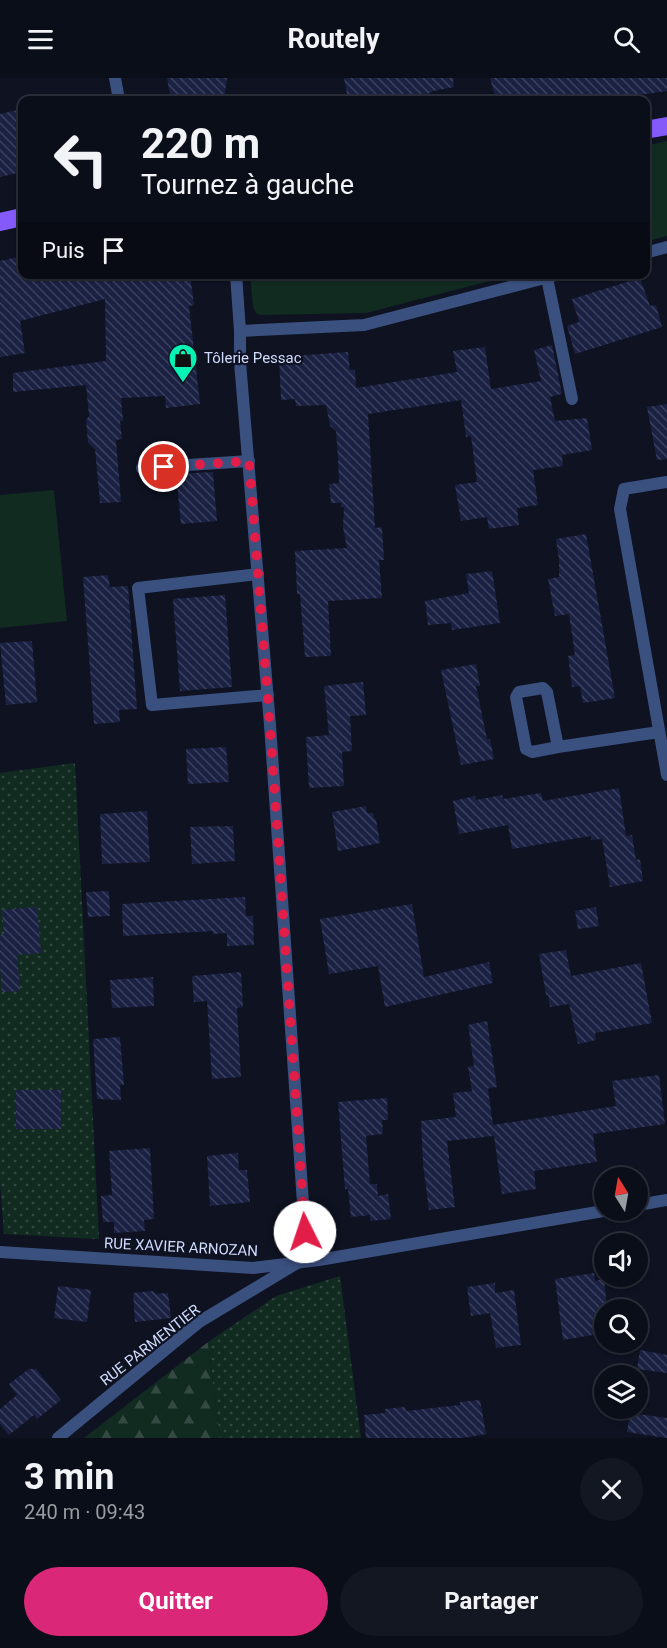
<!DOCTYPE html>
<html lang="fr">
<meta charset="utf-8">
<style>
:root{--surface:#0a0e19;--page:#131722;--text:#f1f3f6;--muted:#999ca2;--line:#2a2e38;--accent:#db2777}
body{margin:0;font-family:Roboto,sans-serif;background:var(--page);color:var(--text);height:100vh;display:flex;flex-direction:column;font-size:22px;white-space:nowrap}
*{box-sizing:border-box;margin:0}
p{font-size:20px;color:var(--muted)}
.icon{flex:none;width:33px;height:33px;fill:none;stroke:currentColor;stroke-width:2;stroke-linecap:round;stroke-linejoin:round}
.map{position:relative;height:1360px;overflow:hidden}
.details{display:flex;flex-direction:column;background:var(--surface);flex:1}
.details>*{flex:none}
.top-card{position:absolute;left:18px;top:18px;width:632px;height:183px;border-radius:12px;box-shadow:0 2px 4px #0004,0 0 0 2px var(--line);background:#0a0e19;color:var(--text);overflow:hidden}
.needle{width:39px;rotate:349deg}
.fabs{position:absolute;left:594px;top:1089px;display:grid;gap:12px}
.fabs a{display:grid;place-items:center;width:54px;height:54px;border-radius:50%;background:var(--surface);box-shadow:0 2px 4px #0004,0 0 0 2px var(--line);font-size:30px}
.pin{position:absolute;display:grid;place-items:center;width:51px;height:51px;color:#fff;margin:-26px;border:3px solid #fff;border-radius:50%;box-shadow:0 2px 6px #0007}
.me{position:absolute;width:66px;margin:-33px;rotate:356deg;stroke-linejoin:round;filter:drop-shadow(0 0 4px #0008)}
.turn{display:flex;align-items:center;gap:21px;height:126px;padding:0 24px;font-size:27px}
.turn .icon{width:78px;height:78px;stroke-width:2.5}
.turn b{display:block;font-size:42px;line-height:51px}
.then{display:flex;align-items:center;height:57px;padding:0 24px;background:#0003;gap:12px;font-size:22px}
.round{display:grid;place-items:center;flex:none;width:63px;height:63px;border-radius:32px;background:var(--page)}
.overview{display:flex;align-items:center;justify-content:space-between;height:102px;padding:0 24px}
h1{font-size:36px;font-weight:700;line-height:45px}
.button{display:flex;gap:12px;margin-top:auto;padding:12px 24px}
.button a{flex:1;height:69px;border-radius:36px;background:var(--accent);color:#fff;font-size:24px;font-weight:700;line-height:69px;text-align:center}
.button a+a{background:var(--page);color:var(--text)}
header{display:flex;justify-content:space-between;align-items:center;height:78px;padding:0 24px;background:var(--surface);font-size:27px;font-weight:700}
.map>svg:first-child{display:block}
.grass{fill:#112b21}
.forest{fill:url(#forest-firs)}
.park{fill:url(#park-dots)}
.building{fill:url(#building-back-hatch)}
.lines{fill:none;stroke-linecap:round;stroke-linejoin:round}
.service{stroke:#3a507f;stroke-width:12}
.minor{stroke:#3a507f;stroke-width:12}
.primary{stroke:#855afb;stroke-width:18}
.route{stroke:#e11d48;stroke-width:10;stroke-dasharray:0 18}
.labels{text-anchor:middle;stroke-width:4.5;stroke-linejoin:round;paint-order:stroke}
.poi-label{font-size:15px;fill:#d0dbfe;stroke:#0e1221;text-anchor:start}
.street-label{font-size:15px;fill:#d0dbfe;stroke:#0e1221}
</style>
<header><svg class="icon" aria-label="menu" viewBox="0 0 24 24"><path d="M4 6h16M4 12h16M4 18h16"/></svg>Routely<svg class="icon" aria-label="search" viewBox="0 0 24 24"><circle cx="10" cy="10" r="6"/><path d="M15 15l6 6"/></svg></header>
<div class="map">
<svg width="667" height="1360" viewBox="0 0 667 1360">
<defs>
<pattern id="forest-firs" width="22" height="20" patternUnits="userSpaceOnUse" patternTransform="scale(1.5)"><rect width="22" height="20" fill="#112b21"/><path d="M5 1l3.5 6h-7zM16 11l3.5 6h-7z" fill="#334942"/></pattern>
<pattern id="park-dots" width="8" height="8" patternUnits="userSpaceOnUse" patternTransform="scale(1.5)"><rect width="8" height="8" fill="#112b21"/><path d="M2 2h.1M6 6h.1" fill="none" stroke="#334942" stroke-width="1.8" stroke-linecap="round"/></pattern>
<pattern id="building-back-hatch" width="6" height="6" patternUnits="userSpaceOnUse" patternTransform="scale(1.5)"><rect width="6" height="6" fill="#1b2142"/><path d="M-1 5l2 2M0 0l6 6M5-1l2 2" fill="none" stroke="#3b415e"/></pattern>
</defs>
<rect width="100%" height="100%" fill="#0e1221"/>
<g class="grass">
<path d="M667 63V158L645 164V68Z"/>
<path d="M250 197V196L513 197 366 235 260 237 256 235 253 229Z"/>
<path d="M54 412 67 543 0 550V417Z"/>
</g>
<path class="forest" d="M208 1264 220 1360H84Z"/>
<g class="park">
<path d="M75 685 99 1161 4 1156 0 1105V695Z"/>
<path d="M340 1198 361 1360H220L208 1264 276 1218Z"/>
</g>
<g class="building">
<path d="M167 0H227L224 22H171Z"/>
<path d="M344 0H455L453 1 454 9 433 13 425 18 388 22H348Z"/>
<path d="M490 0H667V13L604 22H496Z"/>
<path d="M22 31V94L0 99V36Z"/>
<path d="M22 178V196H190L194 227 189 228 200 326 166 330 165 318 121 320 123 343H120L122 361 116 362 121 424 100 425 95 371 88 365 86 342 89 338 86 307 13 314V295L106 283 105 221 20 243 25 275 0 279V183Z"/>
<path d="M640 200 650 228 656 227 662 249 575 276 567 248 579 244 572 221Z"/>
<path d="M552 267 562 316 550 319 555 343 587 340 592 372 562 377 563 388 533 392 538 427 517 430 519 447 489 451 487 439 461 443 455 407 477 404 471 358 466 359 461 322 368 336 375 450 382 449 384 482H379L382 520 328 523 331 578 305 579 300 516H297L295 473 347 470 343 449 344 429H341V425H331L329 406 339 405 338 380 336 353 330 348 326 327 296 328 295 321 281 322 279 279 348 274 350 292H355L356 310 457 294 453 273 485 269 491 311 541 303 534 272Z"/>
<path d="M667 326V381L657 382 647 329Z"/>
<path d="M213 394 217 443 181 446 176 396Z"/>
<path d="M586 456 615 620 583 625 580 608 572 609 568 578 575 577 569 536 555 538 548 501 559 499V481L556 461Z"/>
<path d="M492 493 500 545 452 552 451 545 428 547 425 523 469 515 466 496Z"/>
<path d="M108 497 110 509 128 508 137 631 119 632 120 644 94 646 83 499Z"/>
<path d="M225 517 232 609 180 613 173 521Z"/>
<path d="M32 563 37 624 6 627 0 565Z"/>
<path d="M476 586 480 608H476L487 661H490L494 681 461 687 441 592Z"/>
<path d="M363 604 366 637 350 638 352 673 342 674 344 708 309 710 306 659 329 657 324 608Z"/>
<path d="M226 669 229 704 188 706 186 671Z"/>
<path d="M619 710 626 758 632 757 636 782 640 781 643 803 610 809 602 761 591 762V758L512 771 508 747 459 756 453 723 475 718 476 722 502 717 503 721 541 715 543 723Z"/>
<path d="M366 728 367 735H373L374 741H376L380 765 338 773 332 734Z"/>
<path d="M147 733 150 784 102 786 100 736Z"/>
<path d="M233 748 235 783 192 786 190 749Z"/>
<path d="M109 813 110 838 88 839 86 814Z"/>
<path d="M245 819 246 838H253L254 867 227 868V855L213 856V853L123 858 122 826Z"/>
<path d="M412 826 424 899 489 884 493 905 385 929 378 888 329 896 320 841Z"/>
<path d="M37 829 41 875 17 877 20 913 2 914 0 887V857L4 856 2 832Z"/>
<path d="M596 829 599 848 578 851 575 833Z"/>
<path d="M566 872 571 898 641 885 652 945 595 955 596 962 578 966 569 926 550 929 548 917H546L539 876Z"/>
<path d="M241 894 243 929 237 930 241 999 212 1001 207 923 194 924 192 898Z"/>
<path d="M153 899 154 928 112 930 110 902Z"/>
<path d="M487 943 497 1009 485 1011H488L493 1047 616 1028 612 1003 659 997 665 1046 593 1056 597 1084 534 1093 536 1111 502 1116 494 1058 447 1063 455 1129 429 1132 423 1086 421 1043 456 1039 453 1015 472 1013 468 989 474 988 468 947Z"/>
<path d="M120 959 124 1007H120L121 1022 97 1021 93 961Z"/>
<rect x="16" y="1012" width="45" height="39"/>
<path d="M387 1020 388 1042H382L383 1056 366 1058 370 1106H377L378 1118 388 1116 391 1141 370 1143V1137L351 1139 348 1111H345L338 1024Z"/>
<path d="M150 1070 154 1141 144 1142 145 1153 114 1155V1144H103L101 1118 112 1117 109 1073Z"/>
<path d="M238 1075 239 1092H247L250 1124 210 1128 207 1078Z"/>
<path d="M594 1195 595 1203 604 1201 607 1232H604V1255L563 1262 555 1201Z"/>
<path d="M495 1205V1215L514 1212 521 1267 496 1270 490 1235 471 1238 467 1209Z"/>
<path d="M58 1208 91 1212 87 1244 54 1240Z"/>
<path d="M154 1213 155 1216 168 1215 171 1240 135 1244 133 1215Z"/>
<path d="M640 1272 667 1277V1295L637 1291Z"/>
<path d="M29 1291H36L61 1322 37 1341 34 1337 9 1357 0 1346V1331L17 1317 9 1306Z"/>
<path d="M480 1322 486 1356 462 1360H366L364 1337 385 1335V1331L405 1329 406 1333 460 1327V1324Z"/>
<path d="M630 1335 667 1340V1360L627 1354Z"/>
</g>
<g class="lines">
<g class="service">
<path d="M547 200 572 321"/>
<path d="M142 390 249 383"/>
<path d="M258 496 138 510 152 627 268 617"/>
</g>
<g class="minor">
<path d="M115 0 119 22"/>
<path d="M645 175 667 169"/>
<path d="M240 253 364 247 560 196"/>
<path d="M667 404 624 411 620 431 667 697"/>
<path d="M558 669 532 674 526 671 516 619 519 614 543 610 547 614 558 669 659 654"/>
<path d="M638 1127 667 1122"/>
<path d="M0 1174 253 1190 319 1182 609 1132"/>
<path d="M58 1360 199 1244 297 1185 305 1154 270 647 240 284V253L236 196"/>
</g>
<g class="primary">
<path d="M645 52 667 48"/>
<path d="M0 144 22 139"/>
</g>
</g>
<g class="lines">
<path class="route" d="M164 389 249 383 270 648 305 1154"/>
</g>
<defs>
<g id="shop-pin" transform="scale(1.5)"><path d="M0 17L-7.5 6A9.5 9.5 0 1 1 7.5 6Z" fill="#07f3b6" stroke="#0e1221"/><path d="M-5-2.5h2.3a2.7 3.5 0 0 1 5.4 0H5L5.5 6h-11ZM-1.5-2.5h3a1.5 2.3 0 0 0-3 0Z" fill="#111"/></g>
</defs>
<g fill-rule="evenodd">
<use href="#shop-pin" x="183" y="280"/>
</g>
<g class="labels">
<g class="poi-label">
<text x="204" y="285">Tôlerie Pessac</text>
</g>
<g class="street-label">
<text transform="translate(181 1169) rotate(3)" y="5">RUE XAVIER ARNOZAN</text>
<text transform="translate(150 1267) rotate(-38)" y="5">RUE PARMENTIER</text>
</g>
</g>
</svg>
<div class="fabs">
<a><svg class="needle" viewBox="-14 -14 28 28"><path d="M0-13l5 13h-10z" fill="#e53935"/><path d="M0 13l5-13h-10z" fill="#999ca2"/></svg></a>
<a><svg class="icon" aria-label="sound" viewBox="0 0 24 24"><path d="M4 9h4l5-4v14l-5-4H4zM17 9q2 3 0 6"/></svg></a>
<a><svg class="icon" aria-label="search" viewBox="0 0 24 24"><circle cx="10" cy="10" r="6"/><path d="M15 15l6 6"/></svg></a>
<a><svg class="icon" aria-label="layers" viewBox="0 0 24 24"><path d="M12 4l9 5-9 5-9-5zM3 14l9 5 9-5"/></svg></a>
</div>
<div class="pin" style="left:164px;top:389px;background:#d93025"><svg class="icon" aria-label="arrive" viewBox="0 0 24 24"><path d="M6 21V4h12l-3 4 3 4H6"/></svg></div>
<svg class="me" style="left:305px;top:1154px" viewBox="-20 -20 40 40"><circle r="19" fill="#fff"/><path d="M0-13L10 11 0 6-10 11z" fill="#e11d48"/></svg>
<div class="top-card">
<div class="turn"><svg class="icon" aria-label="left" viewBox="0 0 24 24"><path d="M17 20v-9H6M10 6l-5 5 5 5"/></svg><div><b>220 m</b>Tournez à gauche</div></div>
<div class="then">Puis<svg class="icon" aria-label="arrive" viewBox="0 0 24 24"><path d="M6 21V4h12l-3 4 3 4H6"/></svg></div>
</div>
</div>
<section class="details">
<div class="overview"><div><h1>3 min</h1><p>240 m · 09:43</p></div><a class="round"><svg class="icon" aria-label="close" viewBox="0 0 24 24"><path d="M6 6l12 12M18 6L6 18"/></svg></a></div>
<div class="button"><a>Quitter</a><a>Partager</a></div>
</section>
